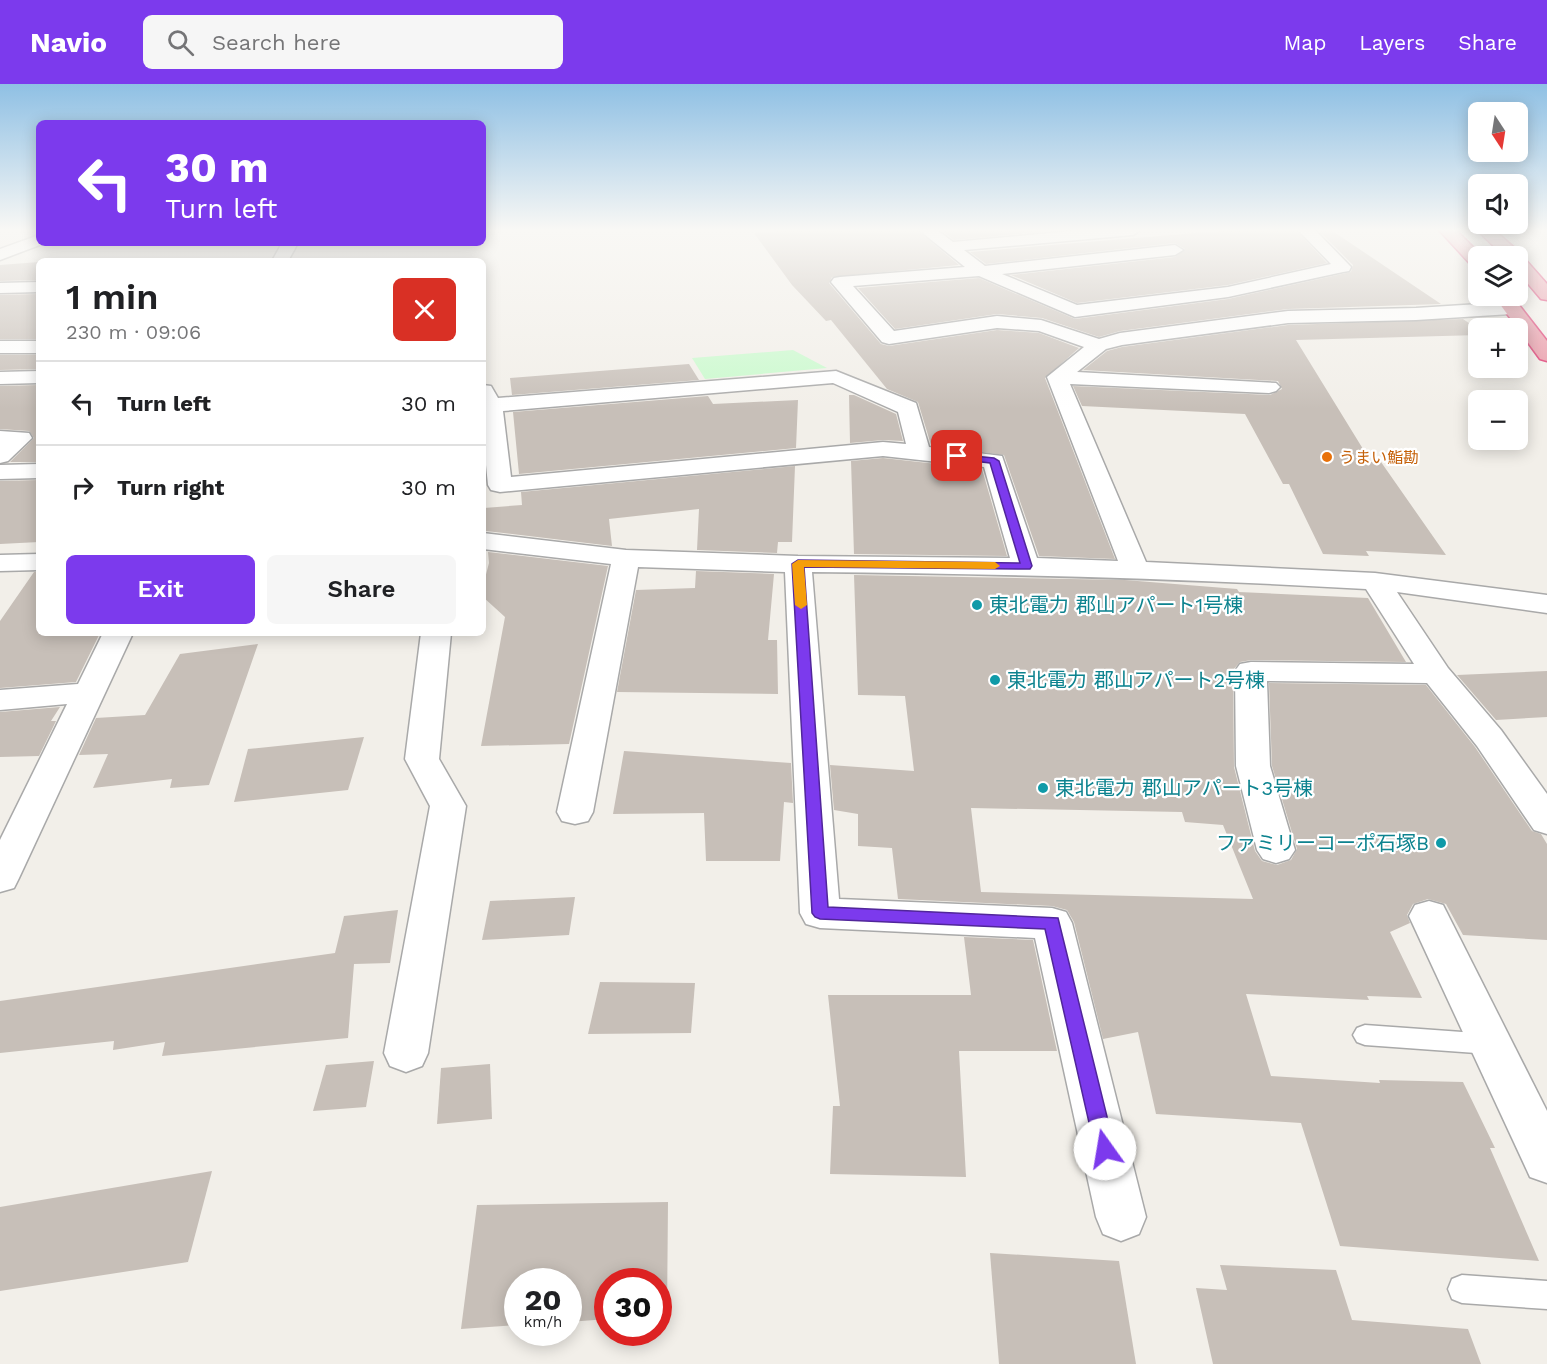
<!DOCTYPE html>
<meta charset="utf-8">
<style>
:root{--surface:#fff;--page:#f6f6f6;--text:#202124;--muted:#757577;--line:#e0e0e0;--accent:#7c3aed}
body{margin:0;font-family:"Work Sans","Noto Sans JP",sans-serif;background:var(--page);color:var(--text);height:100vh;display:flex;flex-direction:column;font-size:22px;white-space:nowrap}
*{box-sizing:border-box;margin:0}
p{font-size:20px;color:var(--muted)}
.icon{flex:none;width:33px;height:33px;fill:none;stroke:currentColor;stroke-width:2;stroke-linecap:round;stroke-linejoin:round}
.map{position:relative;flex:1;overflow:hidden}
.details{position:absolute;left:36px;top:174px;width:450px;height:378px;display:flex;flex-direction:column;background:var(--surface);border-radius:9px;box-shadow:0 3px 15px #0003}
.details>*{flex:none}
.hud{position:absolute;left:36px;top:36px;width:450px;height:126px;border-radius:9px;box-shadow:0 3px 15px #0003;background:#7c3aed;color:#fff;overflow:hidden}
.needle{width:39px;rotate:168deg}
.tools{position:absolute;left:1468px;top:18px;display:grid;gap:12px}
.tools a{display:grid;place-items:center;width:60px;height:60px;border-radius:9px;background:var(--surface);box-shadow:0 3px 15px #0003;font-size:30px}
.speed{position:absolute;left:504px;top:1184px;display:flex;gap:12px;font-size:30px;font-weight:700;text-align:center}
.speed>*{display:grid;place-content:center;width:78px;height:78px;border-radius:50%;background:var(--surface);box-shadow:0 3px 15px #0003;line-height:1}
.speed small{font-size:15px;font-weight:400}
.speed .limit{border:9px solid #d22;background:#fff;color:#111}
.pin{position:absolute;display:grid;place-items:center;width:51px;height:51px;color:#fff;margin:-26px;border-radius:12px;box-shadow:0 3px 9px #0006}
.me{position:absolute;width:66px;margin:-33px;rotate:347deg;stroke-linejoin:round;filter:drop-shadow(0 0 4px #0008)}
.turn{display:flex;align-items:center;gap:21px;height:126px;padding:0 30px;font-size:27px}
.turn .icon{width:78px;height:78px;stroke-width:2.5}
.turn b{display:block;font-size:42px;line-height:51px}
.round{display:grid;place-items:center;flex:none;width:63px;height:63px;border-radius:9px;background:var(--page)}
.headline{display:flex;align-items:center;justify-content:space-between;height:102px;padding:0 30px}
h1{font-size:36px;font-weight:600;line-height:45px}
.action{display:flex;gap:12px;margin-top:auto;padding:12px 30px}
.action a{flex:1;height:69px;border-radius:9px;background:var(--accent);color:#fff;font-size:24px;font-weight:600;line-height:69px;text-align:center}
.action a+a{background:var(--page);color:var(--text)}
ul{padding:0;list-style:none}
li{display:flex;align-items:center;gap:18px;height:84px;padding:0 30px;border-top:2px solid var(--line)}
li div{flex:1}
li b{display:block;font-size:22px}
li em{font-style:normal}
header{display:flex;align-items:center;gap:36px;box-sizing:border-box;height:84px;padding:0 30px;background:var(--accent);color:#fff}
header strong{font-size:28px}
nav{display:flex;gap:33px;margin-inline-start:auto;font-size:21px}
.search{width:420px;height:54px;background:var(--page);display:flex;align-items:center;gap:15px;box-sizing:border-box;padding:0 21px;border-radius:9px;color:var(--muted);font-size:22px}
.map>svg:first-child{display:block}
.park{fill:#c8facc}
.building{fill:#c7bfb8;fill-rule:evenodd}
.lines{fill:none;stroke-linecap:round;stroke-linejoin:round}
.lane-casing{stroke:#a9a9a9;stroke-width:3}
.street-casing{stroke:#a9a9a9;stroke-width:3}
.highway-casing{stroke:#dc2a67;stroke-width:3}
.lane{fill:#fff;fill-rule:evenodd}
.street{fill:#fff;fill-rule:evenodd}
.highway{fill:#e892a2;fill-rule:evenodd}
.route{fill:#7c3aed;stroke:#51269a;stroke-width:1.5}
.slow{fill:#f59e0b}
.food-dot{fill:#e8710a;stroke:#fff;stroke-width:2}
.culture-dot{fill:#0f9aa8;stroke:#fff;stroke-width:2}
.labels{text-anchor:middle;stroke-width:4.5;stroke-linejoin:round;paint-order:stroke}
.far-food-label{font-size:16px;fill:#c56008;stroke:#fff;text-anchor:start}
.culture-label{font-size:20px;fill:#0d838f;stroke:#fff;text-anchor:start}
</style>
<header>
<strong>Navio</strong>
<div class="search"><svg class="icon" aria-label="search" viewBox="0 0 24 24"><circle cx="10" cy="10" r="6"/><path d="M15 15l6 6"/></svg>Search here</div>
<nav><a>Map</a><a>Layers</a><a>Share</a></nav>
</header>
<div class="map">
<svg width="1547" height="1280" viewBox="0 0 1547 1280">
<rect width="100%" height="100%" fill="#f2efe9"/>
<path class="park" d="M793 266 827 284 705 295 692 274Z"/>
<g class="building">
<path d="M788 146H917L959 181 832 193 829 199 881 260 889 262 997 246 1039 249 1079 264 1045 294 1115 475 1039 472 1004 371 931 361 918 318 887 305 831 236 826 237 792 201 754 149Z"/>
<path d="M941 146H1059L954 156Z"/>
<path d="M1231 146H1296L1327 179 1228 201 1077 219 1011 191 1175 173 1185 165 1175 159 986 180 970 168Z"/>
<path d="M1318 146H1331L1441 220 1288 225 1120 247 1099 253 1042 234 997 230 895 245 858 204 979 194 1075 235 1228 215 1351 188 1353 181Z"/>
<path d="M39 178V196L0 197V181Z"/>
<path d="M39 210V255H0V211Z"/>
<path d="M1463 235 1479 246V251L1296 256 1371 378H1381L1446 471 1366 467 1369 472 1323 470 1289 400H1283L1245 330 1082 322 1073 302 1270 311 1282 305 1278 297 1083 286 1107 267 1122 263 1288 241Z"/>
<path d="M0 271H39V285L0 286Z"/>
<path d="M689 280 699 296 512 311 510 294Z"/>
<path d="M39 301V378H10L34 354 29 347 0 345V302Z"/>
<path d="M849 311H854L896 330 903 357 883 356 850 359Z"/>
<path d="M708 312 713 320 798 316 796 364 519 390 513 328Z"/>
<path d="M883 374 982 385 1007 472 854 470 851 377Z"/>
<path d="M795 382 792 458H778L777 469 697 466 699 425 609 435 612 462 486 447 484 424 522 421 521 408Z"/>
<path d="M39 396V458L0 460V397Z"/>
<path d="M488 468 608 482 569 660 481 662 505 533 483 513V502L489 479Z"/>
<path d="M696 487 774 490 768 556H777L778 610 617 608 636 506 695 504Z"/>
<path d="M34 488H39V549H100L76 598 0 604V537Z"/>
<path d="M854 491 1125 496 1237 505 1239 508 1368 514 1406 578 1251 576 1240 578 1233 586 1234 683 1255 767 1262 777 1277 781 1291 776 1297 765 1272 682 1269 599 1426 601 1475 663 1532 747 1541 750 1547 760V856L1463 851 1446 820 1428 815 1413 820 1407 831 1410 839 1390 848 1422 914 1367 912 1369 916 1246 910 1271 992 1380 999 1379 996 1463 998 1495 1064H1490L1539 1177 1340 1162 1301 1039 1156 1030 1138 948 1103 955 1074 838 1067 826 1052 822 898 815 892 764 858 762V730L834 726 830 681 914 687 905 612 858 611ZM971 724 1182 728 1185 738 1223 741 1253 815 981 808Z"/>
<path d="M258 560 209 701 170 704 172 695 93 704 108 670 79 671 96 634 145 631 180 570Z"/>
<path d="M1547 587V633L1496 636 1457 591Z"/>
<path d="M60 623 51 637H56L39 672 0 673V628Z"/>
<path d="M364 653 348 706 234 718 248 665Z"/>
<path d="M624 667 791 679 793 719 784 718 780 777H706L704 729 613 730Z"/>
<path d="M575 813 569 851 482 856 490 817Z"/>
<path d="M398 826 390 879 354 880 348 954 162 972 165 958 113 966 114 957 0 969V917L335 869 344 832Z"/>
<path d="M964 853 1033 856 1057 967H959L966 1093 830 1090 833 1022H840L828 911H971Z"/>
<path d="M600 898 695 899 691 949 588 950Z"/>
<path d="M374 977 366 1023 313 1027 326 981Z"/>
<path d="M490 980 492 1035 437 1040 441 984Z"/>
<path d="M212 1087 188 1178 0 1207V1123Z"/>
<path d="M668 1118 667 1231 658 1232V1197H608V1235L568 1238V1197H518V1241L461 1245 477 1121Z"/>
<path d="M990 1169 1119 1177 1136 1280H999Z"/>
<path d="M1220 1181 1336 1186 1352 1236 1468 1245 1481 1280H1213L1196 1204 1227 1206Z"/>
</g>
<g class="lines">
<g class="lane-casing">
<g id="lane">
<path d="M1365 941 1490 950 1499 953 1502 960 1499 967 1490 970 1365 961 1357 958 1353 951 1357 944Z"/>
<path d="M1462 1191 1547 1197V1225L1462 1219 1452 1215 1448 1205 1452 1195Z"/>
</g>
</g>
<g class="street-casing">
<g id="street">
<path d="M919 146H937L953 158 1082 146H1141L1133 151 964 166 985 182 1175 161 1183 166 1175 171 1002 190 1077 221 1228 203 1331 180 1298 146H1315L1351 183 1349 187 1343 188 1228 213 1075 233 979 192 853 202 894 247 997 232 1041 236 1099 255 1120 249 1288 227 1416 224 1511 218 1517 220 1520 224 1517 228 1511 230 1416 236 1288 239 1122 261 1106 265 1077 288 1276 299 1280 303 1276 307 1269 309 1070 300 1146 478 1375 489 1547 511V529L1397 508 1448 584 1501 646 1547 710V750L1534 746 1477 662 1427 599 1267 597 1270 682 1295 766 1289 775 1276 779 1263 775 1257 766 1236 682 1235 587 1240 580 1251 578 1414 580 1366 505C1181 494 998 490 812 488L839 815 1052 824 1066 828 1072 839 1146 1133 1139 1150 1121 1157 1103 1150 1096 1133 1035 854 820 844 806 840 800 829 785 488 638 483 593 728 588 737 575 740 562 737 557 728 611 480 483 465V449L626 466 798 472 1010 474 984 383 883 372 500 408 491 406 488 401 483 351V301L491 302 498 314 836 287 916 319 929 363 1002 372 1037 474 1118 477 1047 293 1084 263 1039 247 997 244 889 260 882 258 831 198 834 194 840 193 965 183ZM833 299 898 328 906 360 883 358 511 393 503 327Z"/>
<path d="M39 151V159H45L0 176V165Z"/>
<path d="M282 159H298L288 177H272Z"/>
<path d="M39 198V208L0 209V199Z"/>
<rect x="0" y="257" width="39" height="12"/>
<path d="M39 287V299L0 300V288Z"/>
<path d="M0 347 29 349 32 354 8 377 0 379Z"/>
<path d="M39 380V394L0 395V381Z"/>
<path d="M39 470V486L0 487V471Z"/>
<path d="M103 549H133L19 794 14 804 0 808V756L67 620 0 626V606L78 600Z"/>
<path d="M421 549H451L439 675 466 722 428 969 422 982 406 988 390 982 384 969 430 722 405 675Z"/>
<path d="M1429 817 1443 821 1547 1027V1099L1530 1093 1409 832 1415 821Z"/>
</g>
</g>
<g class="highway-casing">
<g id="highway">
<path d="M1439 146H1456L1482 172H1479V184L1473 183Z"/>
<path d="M1477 146H1494L1519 168 1520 174H1524L1547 200V216L1541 215 1518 188V172H1504Z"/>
<path d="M1494 212H1512L1547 257V277L1540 275Z"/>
</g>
</g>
<use href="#lane" class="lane"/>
<use href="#street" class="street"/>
<use href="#highway" class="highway"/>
</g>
<linearGradient id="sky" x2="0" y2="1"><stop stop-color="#8fc0e4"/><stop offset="0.45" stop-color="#f9f8f5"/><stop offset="1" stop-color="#f9f8f5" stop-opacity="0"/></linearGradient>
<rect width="1547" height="325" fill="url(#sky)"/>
<path class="route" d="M953 370 994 374 999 377 1032 482 1030 485 804 483 828 823 1058 834 1115 1065 1112 1071 1105 1074 1098 1071 1095 1065 1045 845 820 835 815 833 812 829 792 480 798 476 1020 479 990 379 957 375 952 372Z"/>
<path class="slow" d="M798 476 995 478 1000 482 995 485 804 483 807 521 801 525 795 521 792 480Z"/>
<circle class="food-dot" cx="1327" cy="373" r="6"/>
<g class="culture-dot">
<circle cx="977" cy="521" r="6"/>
<circle cx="995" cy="596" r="6"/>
<circle cx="1043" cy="704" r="6"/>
<circle cx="1441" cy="759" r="6"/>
</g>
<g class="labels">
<g class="far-food-label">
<text x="1339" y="379">うまい鮨勘</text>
</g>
<g class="culture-label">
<text x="989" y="528">東北電力 郡山アパート1号棟</text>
<text x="1007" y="603">東北電力 郡山アパート2号棟</text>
<text x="1055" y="711">東北電力 郡山アパート3号棟</text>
<text x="1429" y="766" text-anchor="end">ファミリーコーポ石塚B</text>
</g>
</g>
</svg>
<div class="tools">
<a><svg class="needle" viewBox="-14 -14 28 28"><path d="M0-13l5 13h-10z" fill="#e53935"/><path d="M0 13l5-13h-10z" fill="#757577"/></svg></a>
<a><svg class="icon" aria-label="sound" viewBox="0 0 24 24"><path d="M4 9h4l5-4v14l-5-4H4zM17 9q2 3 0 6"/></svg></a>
<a><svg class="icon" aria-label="layers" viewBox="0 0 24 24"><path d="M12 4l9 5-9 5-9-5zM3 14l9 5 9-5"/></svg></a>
<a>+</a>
<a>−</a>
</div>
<div class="speed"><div>20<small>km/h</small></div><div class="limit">30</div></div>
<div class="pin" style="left:957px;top:372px;background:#d93025"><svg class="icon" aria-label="arrive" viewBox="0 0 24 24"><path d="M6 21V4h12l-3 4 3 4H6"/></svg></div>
<svg class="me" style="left:1105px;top:1065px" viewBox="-20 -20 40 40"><circle r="19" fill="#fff"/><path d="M0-13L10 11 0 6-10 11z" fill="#7c3aed"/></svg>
<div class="hud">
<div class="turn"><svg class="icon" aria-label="left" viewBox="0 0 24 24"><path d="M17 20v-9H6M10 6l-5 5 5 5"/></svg><div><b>30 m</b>Turn left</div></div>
</div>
<section class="details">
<div class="headline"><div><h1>1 min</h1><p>230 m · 09:06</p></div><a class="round" style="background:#d93025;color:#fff"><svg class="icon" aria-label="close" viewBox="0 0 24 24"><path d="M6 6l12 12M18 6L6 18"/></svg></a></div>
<ul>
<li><svg class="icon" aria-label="left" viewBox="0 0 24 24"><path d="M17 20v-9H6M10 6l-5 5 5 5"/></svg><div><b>Turn left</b></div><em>30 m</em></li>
<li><svg class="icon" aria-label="right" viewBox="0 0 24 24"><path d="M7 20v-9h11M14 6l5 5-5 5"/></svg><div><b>Turn right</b></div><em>30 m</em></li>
</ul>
<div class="action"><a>Exit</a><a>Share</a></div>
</section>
</div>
